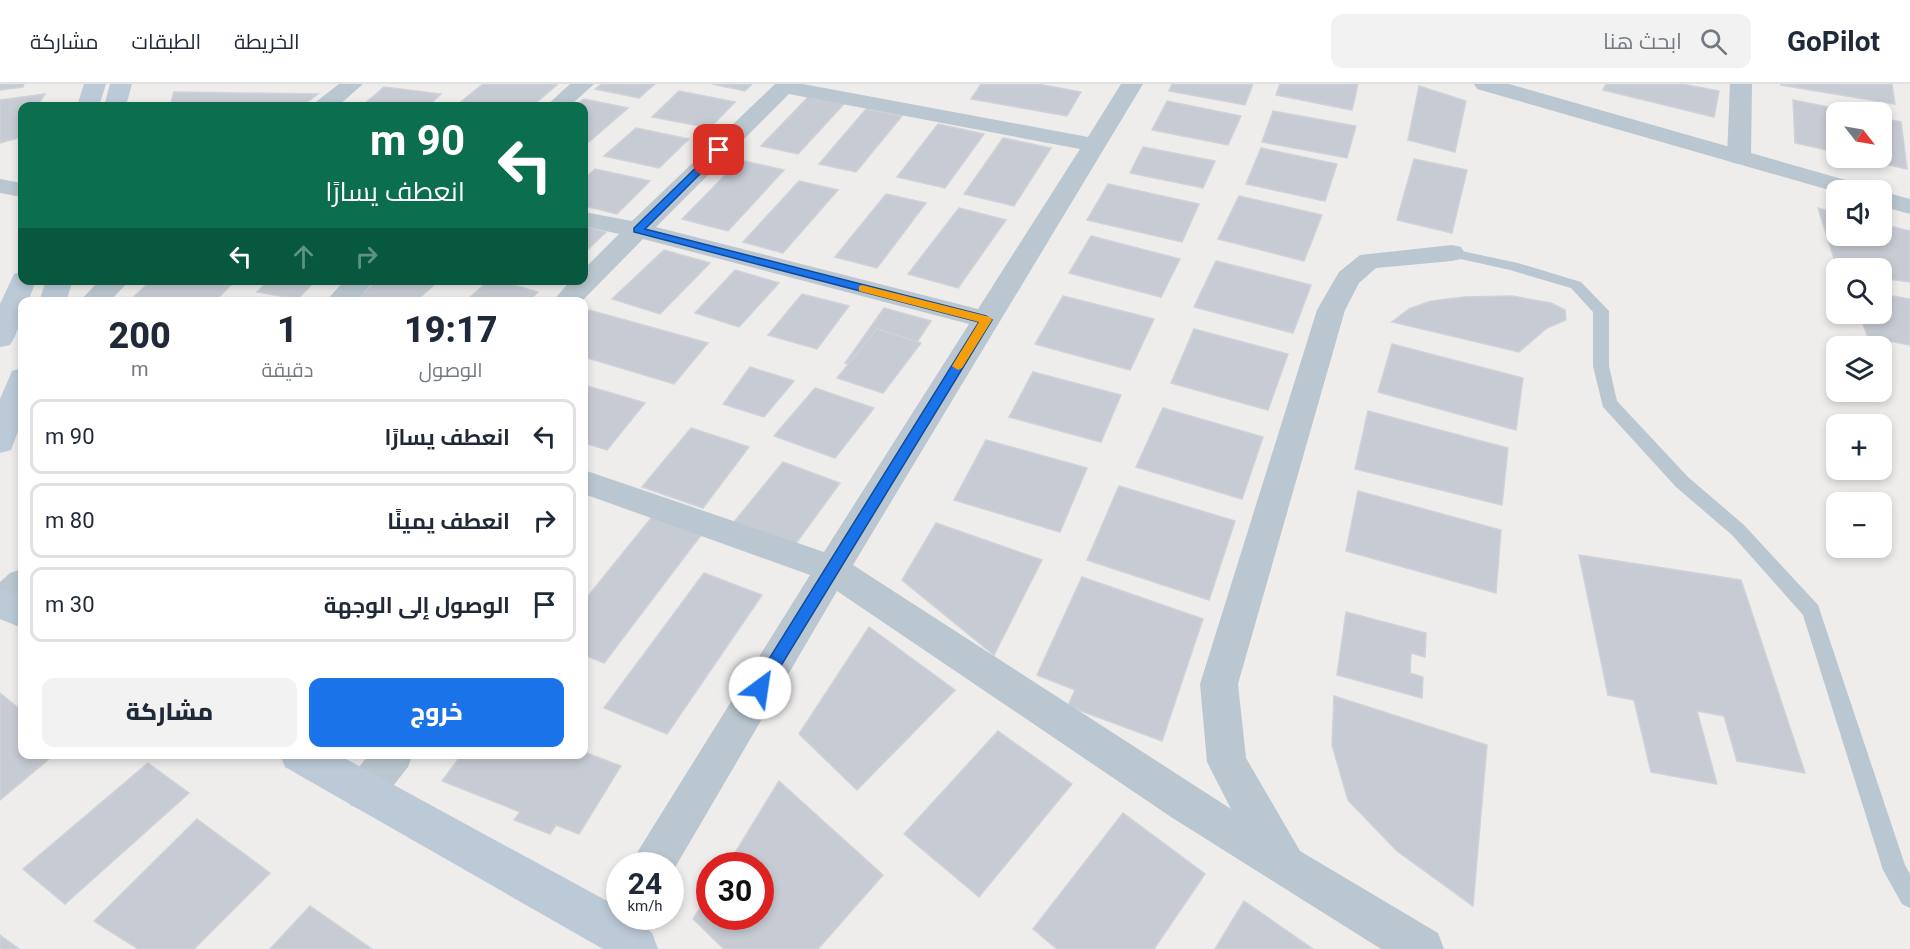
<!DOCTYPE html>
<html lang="ar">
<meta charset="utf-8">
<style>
:root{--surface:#fff;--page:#f2f2f3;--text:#1f2937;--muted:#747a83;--line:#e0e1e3;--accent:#1a73e8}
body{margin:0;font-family:Roboto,Cairo,sans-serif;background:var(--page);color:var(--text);direction:rtl;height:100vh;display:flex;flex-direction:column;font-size:22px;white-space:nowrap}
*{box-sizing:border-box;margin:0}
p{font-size:20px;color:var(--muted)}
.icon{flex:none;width:33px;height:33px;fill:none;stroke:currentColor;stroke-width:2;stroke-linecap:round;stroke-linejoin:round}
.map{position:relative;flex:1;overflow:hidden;direction:ltr}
.drawer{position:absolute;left:18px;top:213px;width:570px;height:462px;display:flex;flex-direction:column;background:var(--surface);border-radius:12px;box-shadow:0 3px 9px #0003;direction:rtl}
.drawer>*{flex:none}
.banner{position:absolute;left:18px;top:18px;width:570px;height:183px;border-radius:12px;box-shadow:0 3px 9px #0003;direction:rtl;background:#0b6e4f;color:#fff;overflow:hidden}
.needle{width:39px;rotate:121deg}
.controls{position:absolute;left:1826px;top:18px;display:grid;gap:12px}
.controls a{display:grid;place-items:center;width:66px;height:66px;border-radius:12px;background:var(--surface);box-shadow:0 3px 9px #0003;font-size:30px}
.speed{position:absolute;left:606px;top:768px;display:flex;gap:12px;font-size:30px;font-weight:700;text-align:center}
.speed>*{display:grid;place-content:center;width:78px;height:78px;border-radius:50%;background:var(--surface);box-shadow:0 3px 9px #0003;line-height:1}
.speed small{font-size:15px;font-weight:400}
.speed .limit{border:9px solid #d22;background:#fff;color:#111}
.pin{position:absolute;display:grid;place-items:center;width:51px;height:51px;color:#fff;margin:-26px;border-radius:12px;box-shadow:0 3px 9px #0006}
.me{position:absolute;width:66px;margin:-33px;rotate:31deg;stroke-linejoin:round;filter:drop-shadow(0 0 4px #0008)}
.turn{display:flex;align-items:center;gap:21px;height:126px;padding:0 24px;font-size:27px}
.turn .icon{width:78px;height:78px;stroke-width:2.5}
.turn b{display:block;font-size:42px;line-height:51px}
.lanes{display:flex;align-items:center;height:57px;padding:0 24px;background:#0003;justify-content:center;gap:30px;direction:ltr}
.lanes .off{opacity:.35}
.eta{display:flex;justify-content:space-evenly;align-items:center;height:102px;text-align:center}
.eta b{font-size:36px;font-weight:800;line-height:42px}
.cta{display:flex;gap:12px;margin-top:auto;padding:12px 24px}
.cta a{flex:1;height:69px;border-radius:12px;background:var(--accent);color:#fff;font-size:24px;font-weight:800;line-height:69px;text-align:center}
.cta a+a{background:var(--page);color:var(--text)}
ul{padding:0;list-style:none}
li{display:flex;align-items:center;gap:18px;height:75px;margin:0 12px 9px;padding:0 12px;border:3px solid var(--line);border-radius:12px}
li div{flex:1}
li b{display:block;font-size:22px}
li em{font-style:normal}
header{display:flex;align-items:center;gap:36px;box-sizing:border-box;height:84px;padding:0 30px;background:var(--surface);border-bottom:2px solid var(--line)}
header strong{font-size:28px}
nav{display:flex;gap:33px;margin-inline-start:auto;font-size:21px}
.search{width:420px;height:54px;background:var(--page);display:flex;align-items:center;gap:15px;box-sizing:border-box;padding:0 21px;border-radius:12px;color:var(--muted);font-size:22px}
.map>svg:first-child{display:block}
.building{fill:#c7cbd3;stroke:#cfd2d9;stroke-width:1.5}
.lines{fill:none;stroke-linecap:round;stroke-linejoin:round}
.service{fill:#bbc7d0;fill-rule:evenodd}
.minor{fill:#bbc7d0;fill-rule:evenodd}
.tertiary{fill:#bbc7d0;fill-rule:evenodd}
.secondary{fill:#bccad8;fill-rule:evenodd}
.route{fill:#1a73e8;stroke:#114b97;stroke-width:1.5}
.slow{fill:#f59e0b}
</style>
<header>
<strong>GoPilot</strong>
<div class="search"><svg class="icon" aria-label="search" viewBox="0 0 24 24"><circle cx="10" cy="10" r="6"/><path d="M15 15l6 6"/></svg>ابحث هنا</div>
<nav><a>الخريطة</a><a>الطبقات</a><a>مشاركة</a></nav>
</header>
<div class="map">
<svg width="1910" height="865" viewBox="0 0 1910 865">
<rect width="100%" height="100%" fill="#efecec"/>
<g class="building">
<path d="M0 0H24L23 3 0 6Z"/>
<path d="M483 0H550L557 1 532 22H470L458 20Z"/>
<path d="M602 0H655L639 14 595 5Z"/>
<path d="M712 0H752L745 7Z"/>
<path d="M981 0H1038L1081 8 1067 32 971 15Z"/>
<path d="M1172 0H1253L1245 21 1169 7Z"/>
<path d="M1280 0H1358L1352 26 1276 11Z"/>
<path d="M1606 0H1682L1719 7 1714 33 1603 6Z"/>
<path d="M1781 0H1892L1895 20 1781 1Z"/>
<path d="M1419 2 1466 17 1455 68 1408 56Z"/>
<path d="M384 3 441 10 428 22H362Z"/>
<path d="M679 7 735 18 710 44 652 33Z"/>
<path d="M174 8 318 10 302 22H170Z"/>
<path d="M45 10 37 22H22V47L18 54 0 59V16Z"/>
<path d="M808 13 844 20 798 70 761 62Z"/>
<path d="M584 15 628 24 589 58 584 57V22H574Z"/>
<path d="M1793 16 1854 28H1836V68L1795 59Z"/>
<path d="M1167 17 1241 32 1228 61 1152 46Z"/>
<path d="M866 25 902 32 856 88 819 80Z"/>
<path d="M1273 27 1356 42 1347 74 1262 58Z"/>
<path d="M1881 34 1901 38 1907 85 1858 74H1881Z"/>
<path d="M938 40 984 50 945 104 897 93Z"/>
<path d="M636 44 689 55 659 84 604 72Z"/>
<path d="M1003 54 1051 64 1014 122 964 110Z"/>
<path d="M1143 63 1215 77 1203 104 1130 89Z"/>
<path d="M1261 64 1337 80 1325 117 1246 100Z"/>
<path d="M1414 75 1467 86 1452 149 1397 136Z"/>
<path d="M740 76 784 86 728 147 682 135Z"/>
<path d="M595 85 650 97 617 130 584 122V95Z"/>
<path d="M799 97 838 106 783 169 743 158Z"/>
<path d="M1108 100 1199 120 1182 158 1087 136Z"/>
<path d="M886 110 926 119 877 184 835 173Z"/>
<path d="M1239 112 1322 131 1304 177 1218 155Z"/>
<path d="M959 124 1006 136 958 204 908 190Z"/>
<path d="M1818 124 1836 129V152H1881V140L1910 147V198L1881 194V184H1837Z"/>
<path d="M584 142 606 148 584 169Z"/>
<path d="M1091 152 1180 175 1161 213 1069 189Z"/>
<path d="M664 166 710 179 660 230 612 215Z"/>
<path d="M1216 177 1311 201 1293 249 1194 223Z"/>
<path d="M735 186 779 199 739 243 695 229Z"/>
<path d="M152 196H236L214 218H128Z"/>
<path d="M269 196H316L298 215 257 208Z"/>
<path d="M378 196H426L436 199 415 218H353Z"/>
<path d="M489 196H497L538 208 528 218H465Z"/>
<path d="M802 210 849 222 817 265 768 251Z"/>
<path d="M1881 210 1910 215V261L1868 253 1859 230H1881Z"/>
<path d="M1063 212 1154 235 1130 286 1035 260Z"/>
<path d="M1512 212 1551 219 1565 226 1566 236 1547 244 1519 268 1392 238 1409 225 1431 217 1465 213Z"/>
<path d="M884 224 931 237 894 293 845 279Z"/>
<path d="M589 226 708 259 674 300 584 273V231Z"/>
<path d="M877 245 921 259 883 309 837 294Z"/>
<path d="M1194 245 1288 270 1268 326 1171 299Z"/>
<path d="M1392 260 1523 294 1516 346 1378 308Z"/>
<path d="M750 283 794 297 764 333 723 320Z"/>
<path d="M1033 288 1121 311 1101 358 1009 333Z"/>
<path d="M584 301 645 319 607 366 584 359Z"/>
<path d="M815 304 874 324 835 374 774 352Z"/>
<path d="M1163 324 1263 353 1242 415 1136 383Z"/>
<path d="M1368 327 1508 364 1502 421 1355 385Z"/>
<path d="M691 344 749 363 703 424 642 403Z"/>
<path d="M986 356 1087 384 1060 448 954 416Z"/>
<path d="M783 378 840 399 794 462 734 438Z"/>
<path d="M1119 402 1235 437 1209 516 1087 476Z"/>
<path d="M1358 407 1501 446 1496 509 1346 467Z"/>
<path d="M652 433 701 451 604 579 584 571V517Z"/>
<path d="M936 439 1042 476 994 571 902 496Z"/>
<path d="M1579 471 1741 496 1805 689 1737 677 1724 632 1697 627 1717 700 1651 688 1634 616 1608 611Z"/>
<path d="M704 489 762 511 667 650 604 624Z"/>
<path d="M1082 493 1203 535 1162 657 1068 622 1075 606 1037 591Z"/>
<path d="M1346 528 1426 549 1425 573 1411 569 1410 589 1423 593 1422 614 1337 591Z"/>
<path d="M869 543 955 606 857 706 799 650Z"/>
<path d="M0 609 22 627V670H55L0 716Z"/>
<path d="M1334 612 1487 661 1473 822 1397 767 1348 716 1332 661Z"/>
<path d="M998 647 1072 700 979 813 904 750Z"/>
<path d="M584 668 621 682 579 750 556 741 550 750 514 736 520 728 442 697 462 670H584Z"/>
<path d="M148 679 189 709 65 820 23 785Z"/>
<path d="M779 697 883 791 818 865H724L693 835 710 809V832H760V782H727Z"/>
<path d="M1123 729 1205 790 1154 865H1057L1033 845Z"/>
<path d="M197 735 270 789 194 865H138L94 837Z"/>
<path d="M1244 817 1313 865H1215Z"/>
<path d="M310 822 372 865H270Z"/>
<path d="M0 851 19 865H0Z"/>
</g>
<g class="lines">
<path class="service" d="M1452 165 1518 179 1581 198 1609 227V282L1617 317 1688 393 1744 441 1818 521 1905 781 1910 790V824L1902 820 1883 786 1803 531 1732 451 1676 403 1603 323 1593 282V228L1571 204 1510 186 1447 172 1445 169Z"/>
<g class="minor">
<path d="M339 0H363L338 22H314L317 17Z"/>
<path d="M570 0H594L570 22H546Z"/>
<path d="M775 0H803L1088 53 1121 0H1143L853 481 1231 725 1207 678 1200 600 1317 226 1339 188 1360 171 1452 161 1461 163 1465 169 1461 175 1452 177 1376 184 1359 199 1345 226 1238 600 1246 674 1300 767 1438 849 1444 865H1381L1171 733 837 507 670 792V782H632L638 767 810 491 584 410V386L824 468 969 240 643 155 581 218H552L571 196H584V185L619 150 584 142V128L632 137ZM789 10 1080 65 978 225 656 143Z"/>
<path d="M1730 0H1752L1751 73 1747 78 1739 80 1731 78 1727 73Z"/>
<path d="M0 95 22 99V113L0 109Z"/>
<path d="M100 196H130L109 218H79Z"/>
<path d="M345 196H375L355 218H325Z"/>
<path d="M22 485V520L12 529 0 533V498L10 489Z"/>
<path d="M369 670H413L408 683 378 721 364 727 350 721 344 708 350 695Z"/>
</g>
<g class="tertiary">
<path d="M1474 0H1509L1863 101 1866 106H1836V108L1477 5Z"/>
<path d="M1881 107 1910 115V130L1881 122Z"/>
</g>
<g class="secondary">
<path d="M84 0H106L99 22H77Z"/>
<path d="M110 0H132L126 22H104Z"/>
<path d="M22 188V196H36L28 218H22C22 233 19 247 10 261L0 263V220L14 190Z"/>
<path d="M46 196H73L66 218H39Z"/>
<path d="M22 284V337L11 366 0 369V315L12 287Z"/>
<path d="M0 505 22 513V544L0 535Z"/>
<path d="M280 670H337L620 824V832H633L652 849 658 865H603L285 683Z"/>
</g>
</g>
<path class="route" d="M716 64 724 66 645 145 986 232 992 236 765 608 760 610 754 608 752 604 754 599 979 238 634 148V144Z"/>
<path class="slow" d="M862 201 990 233 992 236 962 284 958 286 952 282 979 238 859 207V202Z"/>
</svg>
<div class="controls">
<a><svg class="needle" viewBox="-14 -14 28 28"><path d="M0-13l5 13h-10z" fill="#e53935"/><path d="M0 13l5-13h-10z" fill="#747a83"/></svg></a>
<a><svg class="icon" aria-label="sound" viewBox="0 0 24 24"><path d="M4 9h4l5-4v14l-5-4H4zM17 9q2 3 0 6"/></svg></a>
<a><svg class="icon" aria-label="search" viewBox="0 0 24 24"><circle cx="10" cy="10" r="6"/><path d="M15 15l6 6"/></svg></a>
<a><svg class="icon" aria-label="layers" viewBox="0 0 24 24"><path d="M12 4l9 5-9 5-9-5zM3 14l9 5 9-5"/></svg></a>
<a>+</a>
<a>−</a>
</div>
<div class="speed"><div>24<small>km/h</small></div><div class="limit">30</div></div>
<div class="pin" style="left:719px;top:66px;background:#d93025"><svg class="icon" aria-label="arrive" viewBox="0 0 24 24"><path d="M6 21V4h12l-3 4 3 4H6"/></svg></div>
<svg class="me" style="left:760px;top:604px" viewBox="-20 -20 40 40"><circle r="19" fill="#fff"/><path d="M0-13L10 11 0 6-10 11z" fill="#1a73e8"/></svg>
<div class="banner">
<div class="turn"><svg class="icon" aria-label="left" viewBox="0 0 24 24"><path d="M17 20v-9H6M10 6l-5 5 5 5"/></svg><div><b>90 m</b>انعطف يسارًا</div></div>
<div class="lanes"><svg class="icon" aria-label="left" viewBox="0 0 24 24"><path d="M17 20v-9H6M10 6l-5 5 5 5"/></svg><svg class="icon off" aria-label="ahead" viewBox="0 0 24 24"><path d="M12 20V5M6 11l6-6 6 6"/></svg><svg class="icon off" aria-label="right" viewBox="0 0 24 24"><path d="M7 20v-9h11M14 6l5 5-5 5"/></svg></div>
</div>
<section class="drawer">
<div class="eta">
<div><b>19:17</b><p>الوصول</p></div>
<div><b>1</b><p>دقيقة</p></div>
<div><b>200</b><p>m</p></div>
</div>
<ul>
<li><svg class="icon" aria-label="left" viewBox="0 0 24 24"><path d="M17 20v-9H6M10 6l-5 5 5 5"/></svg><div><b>انعطف يسارًا</b></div><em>90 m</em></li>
<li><svg class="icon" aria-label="right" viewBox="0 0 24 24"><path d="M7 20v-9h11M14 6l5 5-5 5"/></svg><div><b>انعطف يمينًا</b></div><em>80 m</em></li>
<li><svg class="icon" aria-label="arrive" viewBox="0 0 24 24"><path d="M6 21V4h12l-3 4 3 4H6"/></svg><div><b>الوصول إلى الوجهة</b></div><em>30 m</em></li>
</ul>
<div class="cta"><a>خروج</a><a>مشاركة</a></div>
</section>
</div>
